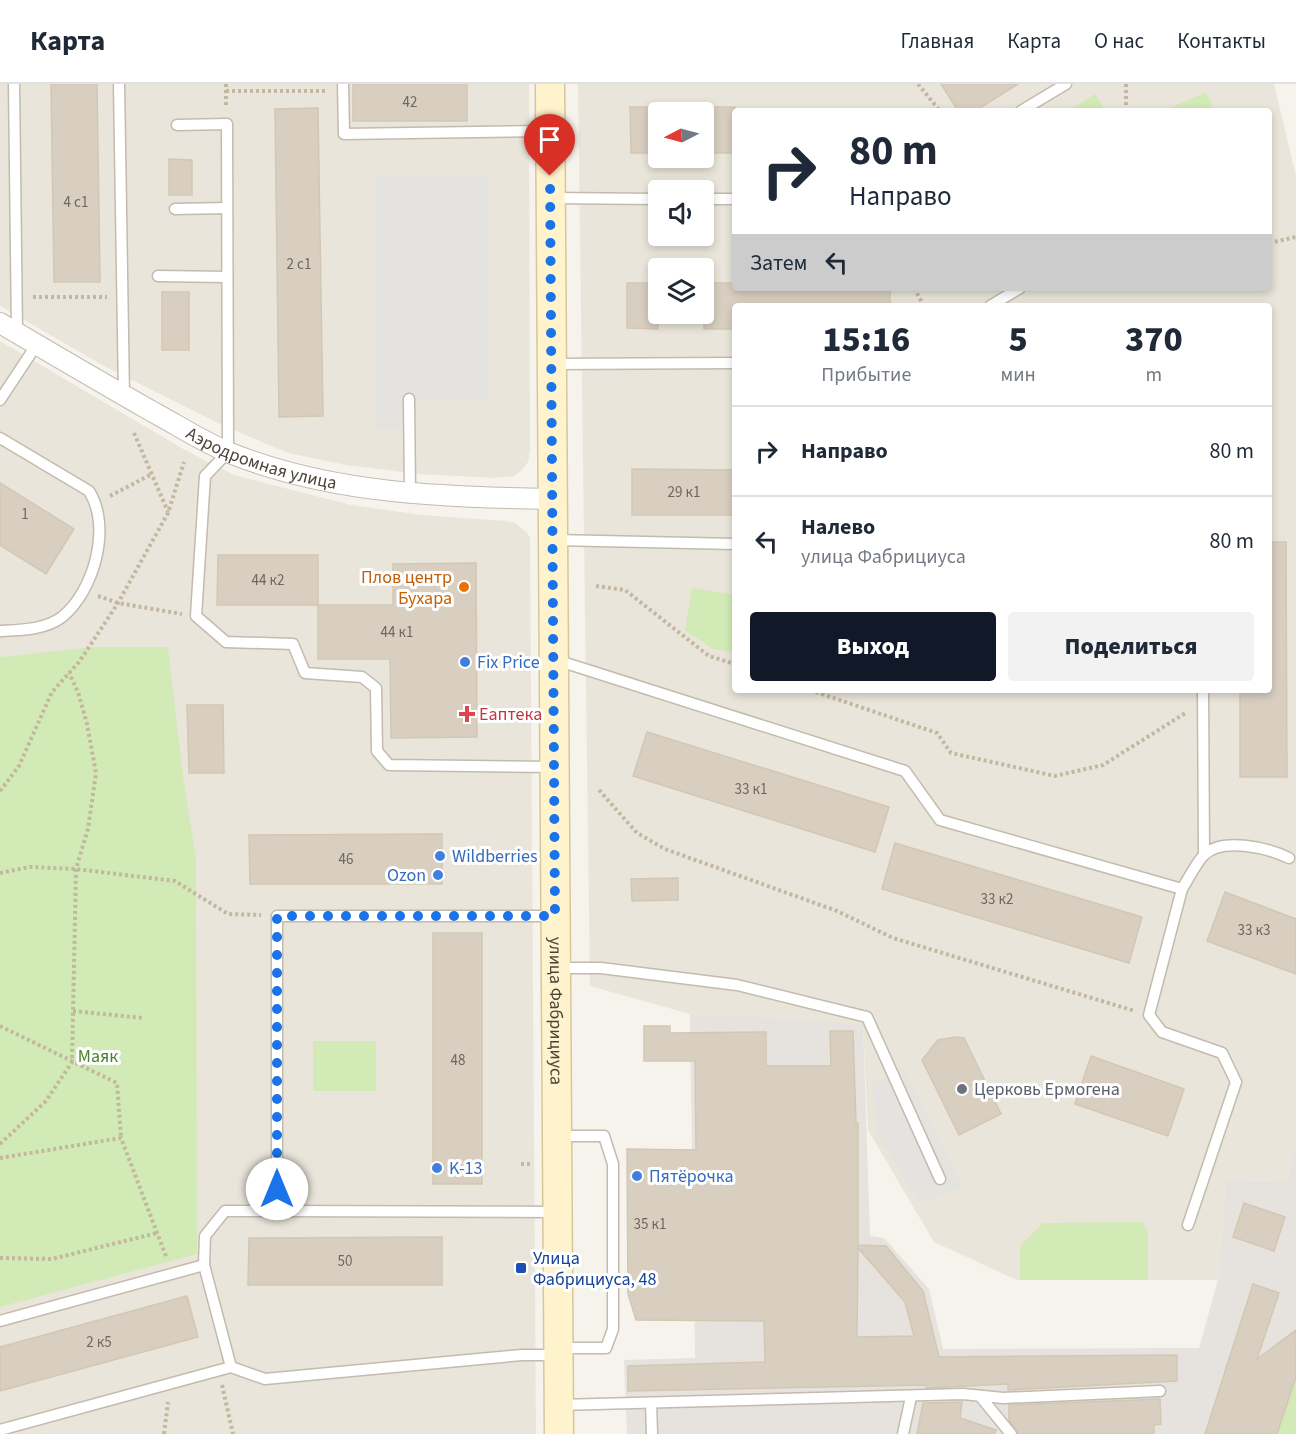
<!DOCTYPE html>
<html lang="ru">
<meta charset="utf-8">
<style>
:root{--surface:#fff;--page:#f2f2f3;--text:#1f2937;--muted:#747a83;--line:#e0e1e3;--accent:#111827}
body{margin:0;font-family:"Source Sans 3",sans-serif;background:var(--page);color:var(--text);height:100vh;display:flex;flex-direction:column;font-size:22px;white-space:nowrap}
*{box-sizing:border-box;margin:0}
p{font-size:20px;color:var(--muted)}
.icon{flex:none;width:33px;height:33px;fill:none;stroke:currentColor;stroke-width:2;stroke-linecap:round;stroke-linejoin:round}
.map{position:relative;flex:1;overflow:hidden}
.sheet{position:absolute;left:732px;top:219px;width:540px;height:390px;display:flex;flex-direction:column;background:var(--surface);border-radius:6px;box-shadow:0 3px 9px #0003}
.sheet>*{flex:none}
.guide{position:absolute;left:732px;top:24px;width:540px;height:183px;border-radius:6px;box-shadow:0 3px 9px #0003;background:#fff;color:var(--text);overflow:hidden}
.needle{width:39px;rotate:264deg}
.buttons{position:absolute;left:648px;top:18px;display:grid;gap:12px}
.buttons a{display:grid;place-items:center;width:66px;height:66px;border-radius:6px;background:var(--surface);box-shadow:0 3px 9px #0003;font-size:30px}
.pin{position:absolute;display:grid;place-items:center;width:51px;height:51px;color:#fff;margin:-62px -26px;border-radius:50% 50% 50% 0;rotate:-45deg;box-shadow:0 0 6px #0007}
.pin .icon{rotate:45deg}
.me{position:absolute;width:66px;margin:-33px;rotate:0deg;stroke-linejoin:round;filter:drop-shadow(0 0 4px #0008)}
.turn{display:flex;align-items:center;gap:21px;height:126px;padding:0 18px;font-size:27px}
.turn .icon{width:78px;height:78px;stroke-width:2.5}
.turn b{display:block;font-size:42px;line-height:51px}
.then{display:flex;align-items:center;height:57px;padding:0 18px;background:#0003;gap:12px;font-size:22px}
.eta{display:flex;justify-content:space-evenly;align-items:center;height:102px;text-align:center}
.eta b{font-size:36px;font-weight:800;line-height:42px}
.cta{display:flex;gap:12px;margin-top:auto;padding:12px 18px}
.cta a{flex:1;height:69px;border-radius:6px;background:var(--accent);color:#fff;font-size:24px;font-weight:800;line-height:69px;text-align:center}
.cta a+a{background:var(--page);color:var(--text)}
ul{padding:0;list-style:none}
li{display:flex;align-items:center;gap:18px;height:90px;padding:0 18px;border-top:2px solid var(--line)}
li div{flex:1}
li b{display:block;font-size:22px}
li em{font-style:normal}
header{display:flex;align-items:center;gap:36px;box-sizing:border-box;height:84px;padding:0 30px;background:var(--surface);border-bottom:2px solid var(--line)}
header strong{font-size:28px}
nav{display:flex;gap:33px;margin-inline-start:auto;font-size:21px}
.map>svg:first-child{display:block}
.residential{fill:#eae5da;fill-rule:evenodd}
.industrial{fill:#e6e2dd}
.green{fill:#d2eab5}
.parking{fill:#e5e3e0}
.building{fill:#d8cfc1;stroke:#d3c7b4;stroke-width:1.5;fill-rule:evenodd}
.lines{fill:none;stroke-linecap:round;stroke-linejoin:round}
.lane-casing{stroke:#c2bbae;stroke-width:13}
.street-casing{stroke:#c2bbae;stroke-width:22}
.secondary-casing{stroke:#d6c79b;stroke-width:31}
.path{stroke:#c4b79f;stroke-width:4;stroke-dasharray:3 3;stroke-linecap:butt}
.lane{stroke:#fff;stroke-width:10}
.street{stroke:#fff;stroke-width:20}
.secondary{stroke:#fff3cd;stroke-width:28}
.route{stroke:#1a73e8;stroke-width:10;stroke-dasharray:0 18}
.food-dot{fill:#e8710a;stroke:#fff;stroke-width:2}
.shop-dot{fill:#3f7fe0;stroke:#fff;stroke-width:2}
.health-dot{fill:#e0444e;stroke:#fff;stroke-width:2}
.worship-dot{fill:#6b7280;stroke:#fff;stroke-width:2}
.transit-dot{fill:#1a4fb4;stroke:#fff;stroke-width:2}
.labels{text-anchor:middle;stroke-width:6;stroke-linejoin:round;paint-order:stroke}
.number-label{font-size:15px;fill:#6e675b}
.street-label{font-size:18px;fill:#4b4439;stroke:#fff}
.food-label{font-size:18px;fill:#c56008;stroke:#fff;text-anchor:end}
.shop-label{font-size:18px;fill:#366cbe;stroke:#fff;text-anchor:start}
.health-label{font-size:18px;fill:#be3a42;stroke:#fff;text-anchor:start}
.park-label{font-size:18px;fill:#4a7f2a;stroke:#fff}
.worship-label{font-size:18px;fill:#5b616d;stroke:#fff;text-anchor:start}
.transit-label{font-size:18px;fill:#164399;stroke:#fff;text-anchor:start}
</style>
<header>
<strong>Карта</strong>
<nav><a>Главная</a><a>Карта</a><a>О нас</a><a>Контакты</a></nav>
</header>
<div class="map">
<svg width="1296" height="1350" viewBox="0 0 1296 1350">
<rect width="100%" height="100%" fill="#f6f3ec"/>
<g class="residential">
<path d="M0 0H529L530 366 528 378 521 387 514 392 495 394 419 390 346 381 288 369 222 341 106 283 0 222Z"/>
<path d="M578 0H1274L1296 92V1053L1287 1097 1226 1096 1218 1196H1017L934 1158 868 1046 863 941 690 930 590 902ZM735 27H1269V204H735ZM658 28H704V74H658ZM658 106H704V152H658ZM658 184H704V230H658ZM735 222H1269V606H735Z"/>
<path d="M0 257 185 366 234 391 351 421 422 431 505 437 515 439 527 449 530 454 536 1350H0Z"/>
</g>
<path class="industrial" d="M690 930 863 940 870 1152 884 1154 929 1205 943 1265 1199 1264 1218 1196 1226 1096 1287 1097 1296 1053V1350H627L624 1276 695 1274Z"/>
<g class="green">
<path d="M1206 8 1214 27H1164Z"/>
<path d="M1095 10 1106 27H1069Z"/>
<path d="M692 504 735 511 733 568 713 565 685 546Z"/>
<path d="M94 563H168L183 692 196 774 197 1170 0 1223V573Z"/>
<rect x="313" y="957" width="63" height="50"/>
<path d="M1143 1138 1148 1150V1196H1020V1162L1043 1139Z"/>
<path d="M1296 1293V1350H1277Z"/>
</g>
<g class="parking">
<path d="M376 92H488L487 315H403V346H375Z"/>
<path d="M904 984 963 1103 920 1119 877 1050 872 1000Z"/>
</g>
<g class="building">
<path d="M51 0H97L100 198H54Z"/>
<rect x="353" y="0" width="114" height="37"/>
<path d="M941 0H1018L975 27H958Z"/>
<path d="M630 23H658V69H631Z"/>
<rect x="704" y="23" width="31" height="46"/>
<path d="M318 24 323 332 279 333 275 25Z"/>
<path d="M169 75 192 76V111H169Z"/>
<path d="M627 199H658V245L627 244Z"/>
<path d="M704 199H735V204H890V222H735V245H704Z"/>
<rect x="162" y="208" width="27" height="58"/>
<path d="M632 385 735 386V431H632Z"/>
<path d="M0 399 74 445 46 490 0 461Z"/>
<path d="M1269 458H1286L1287 693H1240V606H1269Z"/>
<path d="M218 471H318V521H217Z"/>
<path d="M476 479 477 653 391 654 390 575H318V521H393V480Z"/>
<path d="M187 621H223L224 689H189Z"/>
<path d="M647 648 889 723 875 768 633 692Z"/>
<path d="M442 750V800H250L249 751Z"/>
<path d="M895 759 1142 833 1129 879 882 805Z"/>
<path d="M678 794V816L632 817 631 795Z"/>
<path d="M1225 808 1296 835V890L1207 857Z"/>
<rect x="433" y="849" width="49" height="251"/>
<path d="M644 942H670V949L766 948V982H831L830 947H853L856 1039H858V1161L886 1162 923 1207 939 1273 1177 1271V1297L1008 1306V1300L926 1304V1301L628 1307V1282L765 1278 764 1237 636 1236 628 1210 627 1065 696 1066 695 977H644ZM858 1164 905 1218 914 1252 857 1253Z"/>
<path d="M955 953 964 954 1001 1030 959 1051 922 976 938 956Z"/>
<path d="M1091 972 1184 1005 1168 1052 1075 1020Z"/>
<path d="M1244 1119 1285 1133 1274 1167 1233 1153Z"/>
<path d="M442 1153V1201H248L249 1154Z"/>
<path d="M1253 1200 1279 1209 1257 1275 1296 1246V1293L1277 1350H1205Z"/>
<path d="M187 1212 198 1253 0 1307V1263Z"/>
<path d="M1160 1315 1161 1340 1154 1341V1350H1018L1009 1336V1321Z"/>
<path d="M962 1318 960 1334 996 1346 995 1350H917L923 1319Z"/>
</g>
<g class="lines">
<g class="lane-casing">
<g id="lane">
<path d="M14 0 17 249"/>
<path d="M119 0 124 312"/>
<path d="M343 0 344 50 549 47"/>
<path d="M1021 27 1066 0"/>
<path d="M177 41 227 40 228 368 205 392 196 532 226 558 293 560 305 589 362 593 376 604 377 667 389 681 554 683"/>
<path d="M551 114 658 115"/>
<path d="M704 115H735"/>
<path d="M175 125 227 124"/>
<path d="M158 192 227 193"/>
<path d="M990 222 1020 204"/>
<path d="M552 280 735 279"/>
<path d="M409 315 410 410"/>
<path d="M0 316 37 260"/>
<path d="M0 354 89 407C112 443 94 507 62 533 45 546 20 546 0 547"/>
<path d="M555 456 735 460"/>
<path d="M556 576 905 687 940 736 1182 805C1189 794 1195 781 1203 772 1221 752 1268 764 1289 774"/>
<path d="M1203 606 1204 770"/>
<path d="M1182 805 1149 931 1162 948 1222 969 1236 998 1188 1141"/>
<path d="M556 884H601L737 901 867 933 940 1095"/>
<path d="M558 1052H604L613 1080V1245L606 1264H561"/>
<path d="M277 1127 555 1128"/>
<path d="M0 1237 204 1181"/>
<path d="M231 1283 265 1295 522 1271H558"/>
<path d="M980 1312 1011 1350"/>
<path d="M651 1319 652 1350"/>
<path d="M559 1321 963 1310 1003 1314 1160 1307"/>
<path d="M0 1346 231 1283 204 1181 205 1152 225 1127H277V832H555"/>
<path d="M903 1350 911 1313"/>
</g>
</g>
<g class="street-casing">
<g id="street">
<path id="s1" d="M0 239C51 269 102 299 153 328 179 342 203 358 230 369 332 410 443 413 552 415"/>
</g>
</g>
<g class="secondary-casing">
<g id="secondary">
<path id="s2" d="M550 0 559 1350"/>
</g>
</g>
<g class="path">
<path d="M226 0V24"/>
<path d="M918 0 940 27"/>
<path d="M226 7H328"/>
<path d="M1126 27V0"/>
<path d="M1269 159 1296 153"/>
<path d="M914 204 924 222"/>
<path d="M33 213H107"/>
<path d="M134 349 168 428"/>
<path d="M110 412 152 390"/>
<path d="M596 502 625 506 709 572 735 580"/>
<path d="M98 512 118 519 182 530"/>
<path d="M810 606 937 649 951 669 1055 692 1103 681 1187 628"/>
<path d="M599 706 637 749 665 765 837 827 893 854 1135 927"/>
<path d="M0 707 19 682 52 608 79 578 118 519 168 429 184 378"/>
<path d="M0 789 30 783 76 785 175 797 228 830 261 831"/>
<path d="M73 927 143 934"/>
<path d="M0 942 117 999 121 1054"/>
<path d="M0 1060 46 1017 72 978 76 785 88 745 96 689 87 640 78 608 69 589"/>
<path d="M0 1074 121 1054 167 1175"/>
<path d="M521 1080H532"/>
<path d="M0 1174 52 1175 157 1149"/>
<path d="M222 1301 233 1350"/>
<path d="M164 1350 168 1318"/>
</g>
<use href="#lane" class="lane"/>
<use href="#street" class="street"/>
<use href="#secondary" class="secondary"/>
</g>
<g class="lines">
<path class="route" d="M277 1105V832H555L550 92"/>
</g>
<circle class="food-dot" cx="464" cy="503" r="6"/>
<g class="shop-dot">
<circle cx="465" cy="578" r="6"/>
<circle cx="440" cy="772" r="6"/>
<circle cx="438" cy="791" r="6"/>
<circle cx="437" cy="1084" r="6"/>
<circle cx="637" cy="1092" r="6"/>
</g>
<path class="health-dot" d="M464 621h6v6h6v6h-6v6h-6v-6h-6v-6h6z"/>
<circle class="worship-dot" cx="962" cy="1005" r="6"/>
<rect class="transit-dot" x="515" y="1178" width="12" height="12" rx="3"/>
<g class="labels">
<g class="number-label">
<text x="410" y="23">42</text>
<text x="76" y="123">4 с1</text>
<text x="299" y="185">2 с1</text>
<text x="684" y="413">29 к1</text>
<text x="25" y="435">1</text>
<text x="268" y="501">44 к2</text>
<text x="397" y="553">44 к1</text>
<text x="751" y="710">33 к1</text>
<text x="346" y="780">46</text>
<text x="997" y="820">33 к2</text>
<text x="1254" y="851">33 к3</text>
<text x="458" y="981">48</text>
<text x="650" y="1145">35 к1</text>
<text x="345" y="1182">50</text>
<text x="99" y="1263">2 к5</text>
</g>
<g class="street-label">
<text dy="6" stroke="none"><textPath href="#s1" startOffset="296">Аэродромная улица</textPath></text>
<text dy="6" stroke="none"><textPath href="#s2" startOffset="927">улица Фабрициуса</textPath></text>
</g>
<g class="food-label">
<text x="452" y="499">Плов центр<tspan x="452" dy="21">Бухара</tspan></text>
</g>
<g class="shop-label">
<text x="477" y="584">Fix Price</text>
<text x="452" y="778">Wildberries</text>
<text x="426" y="797" text-anchor="end">Ozon</text>
<text x="449" y="1090">K-13</text>
<text x="649" y="1098">Пятёрочка</text>
</g>
<g class="health-label">
<text x="479" y="636">Еаптека</text>
</g>
<g class="park-label">
<text x="98" y="978">Маяк</text>
</g>
<g class="worship-label">
<text x="974" y="1011">Церковь Ермогена</text>
</g>
<g class="transit-label">
<text x="533" y="1180">Улица<tspan x="533" dy="21">Фабрициуса, 48</tspan></text>
</g>
</g>
</svg>
<div class="buttons">
<a><svg class="needle" viewBox="-14 -14 28 28"><path d="M0-13l5 13h-10z" fill="#e53935"/><path d="M0 13l5-13h-10z" fill="#747a83"/></svg></a>
<a><svg class="icon" aria-label="sound" viewBox="0 0 24 24"><path d="M4 9h4l5-4v14l-5-4H4zM17 9q2 3 0 6"/></svg></a>
<a><svg class="icon" aria-label="layers" viewBox="0 0 24 24"><path d="M12 4l9 5-9 5-9-5zM3 14l9 5 9-5"/></svg></a>
</div>
<div class="pin" style="left:550px;top:92px;background:#d93025"><svg class="icon" aria-label="arrive" viewBox="0 0 24 24"><path d="M6 21V4h12l-3 4 3 4H6"/></svg></div>
<svg class="me" style="left:277px;top:1105px" viewBox="-20 -20 40 40"><circle r="19" fill="#fff"/><path d="M0-13L10 11 0 6-10 11z" fill="#1a73e8"/></svg>
<div class="guide">
<div class="turn"><svg class="icon" aria-label="right" viewBox="0 0 24 24"><path d="M7 20v-9h11M14 6l5 5-5 5"/></svg><div><b>80 m</b>Направо</div></div>
<div class="then">Затем<svg class="icon" aria-label="left" viewBox="0 0 24 24"><path d="M17 20v-9H6M10 6l-5 5 5 5"/></svg></div>
</div>
<section class="sheet">
<div class="eta">
<div><b>15:16</b><p>Прибытие</p></div>
<div><b>5</b><p>мин</p></div>
<div><b>370</b><p>m</p></div>
</div>
<ul>
<li><svg class="icon" aria-label="right" viewBox="0 0 24 24"><path d="M7 20v-9h11M14 6l5 5-5 5"/></svg><div><b>Направо</b></div><em>80 m</em></li>
<li><svg class="icon" aria-label="left" viewBox="0 0 24 24"><path d="M17 20v-9H6M10 6l-5 5 5 5"/></svg><div><b>Налево</b><p>улица Фабрициуса</p></div><em>80 m</em></li>
</ul>
<div class="cta"><a>Выход</a><a>Поделиться</a></div>
</section>
</div>
